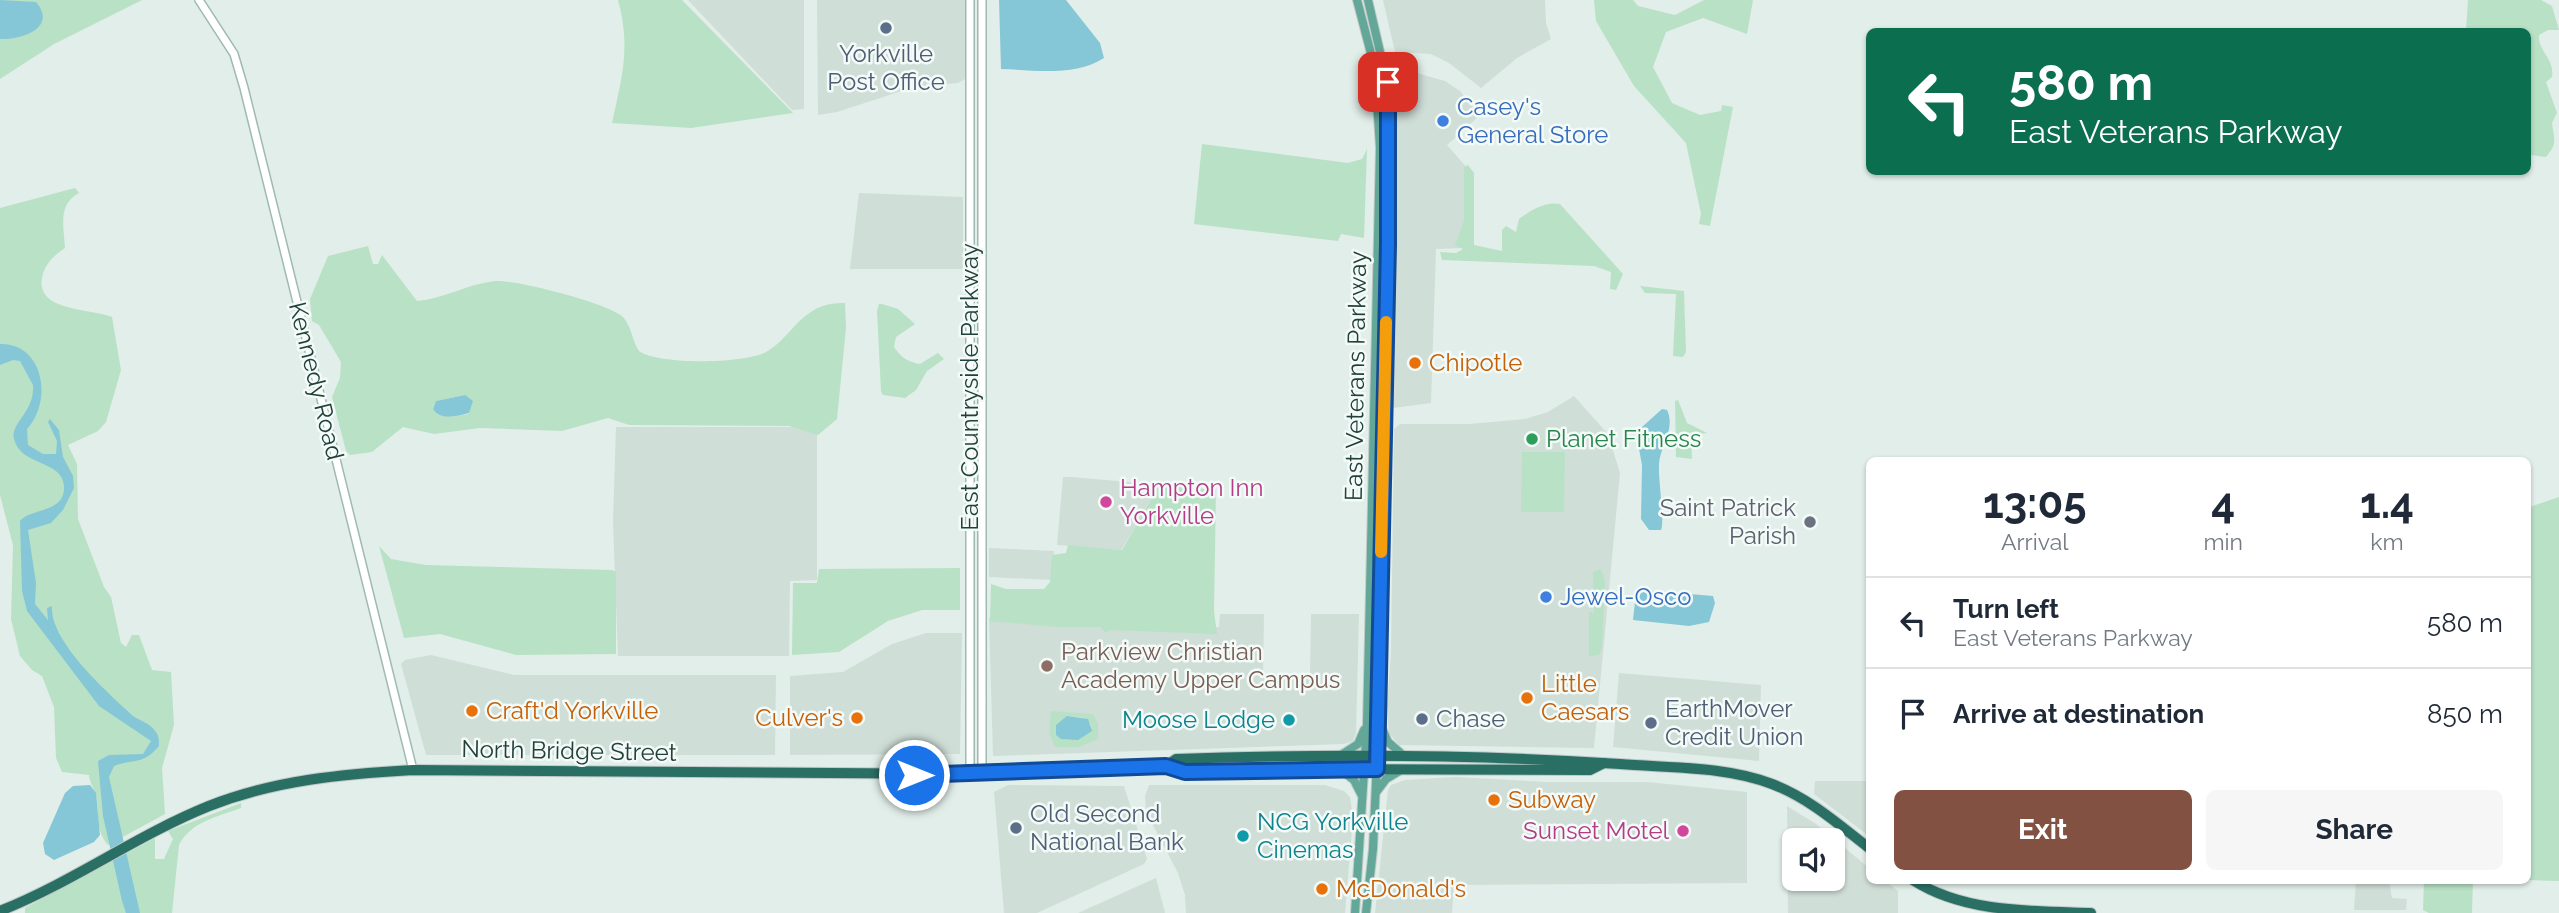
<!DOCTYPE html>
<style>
:root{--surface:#fff;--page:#f6f6f7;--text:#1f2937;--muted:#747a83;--line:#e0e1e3;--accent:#835142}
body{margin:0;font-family:Raleway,sans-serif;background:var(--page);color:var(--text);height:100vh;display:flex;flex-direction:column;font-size:26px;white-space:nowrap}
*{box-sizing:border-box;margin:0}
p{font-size:23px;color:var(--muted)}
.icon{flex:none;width:38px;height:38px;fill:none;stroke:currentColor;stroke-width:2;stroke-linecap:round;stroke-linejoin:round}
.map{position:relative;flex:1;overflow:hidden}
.drawer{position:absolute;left:1866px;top:457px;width:665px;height:427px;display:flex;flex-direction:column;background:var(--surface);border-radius:10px;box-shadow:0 2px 5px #0004}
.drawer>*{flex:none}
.top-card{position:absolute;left:1866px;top:28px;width:665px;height:147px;border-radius:10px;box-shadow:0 2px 5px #0004;background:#0b6e4f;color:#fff;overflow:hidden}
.tools{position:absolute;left:1782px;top:828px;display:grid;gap:14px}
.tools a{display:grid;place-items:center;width:63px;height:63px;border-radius:10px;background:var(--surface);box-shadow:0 2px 5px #0004;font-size:35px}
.pin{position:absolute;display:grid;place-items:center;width:60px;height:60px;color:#fff;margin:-30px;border-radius:14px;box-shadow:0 4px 10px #0006}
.me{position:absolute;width:77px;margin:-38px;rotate:90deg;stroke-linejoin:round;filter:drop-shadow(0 0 5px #0008)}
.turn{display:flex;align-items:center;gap:24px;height:147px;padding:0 28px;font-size:32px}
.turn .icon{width:91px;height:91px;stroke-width:2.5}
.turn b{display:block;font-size:49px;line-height:60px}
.eta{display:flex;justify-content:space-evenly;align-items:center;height:119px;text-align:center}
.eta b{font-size:42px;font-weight:700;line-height:49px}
.button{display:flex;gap:14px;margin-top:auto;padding:14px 28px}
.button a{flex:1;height:80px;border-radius:10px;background:var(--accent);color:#fff;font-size:28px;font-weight:700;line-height:80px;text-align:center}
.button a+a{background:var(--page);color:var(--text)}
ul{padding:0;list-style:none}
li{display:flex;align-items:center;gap:21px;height:91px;padding:0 28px;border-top:2px solid var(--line)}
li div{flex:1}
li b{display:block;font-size:26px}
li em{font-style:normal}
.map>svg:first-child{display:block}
.built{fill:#d0ded8;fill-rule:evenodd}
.green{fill:#b9e1c5;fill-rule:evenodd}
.water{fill:#85c7d7}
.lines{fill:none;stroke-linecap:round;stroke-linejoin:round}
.secondary-casing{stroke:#9fbab2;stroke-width:10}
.primary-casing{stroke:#c1cac8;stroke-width:10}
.highway-casing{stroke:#c1cac8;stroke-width:12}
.secondary{stroke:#fff;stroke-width:7}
.primary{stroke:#63a798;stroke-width:8}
.highway{stroke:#296f64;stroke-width:10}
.route-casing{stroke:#114b97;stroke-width:18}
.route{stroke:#1a73e8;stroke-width:12}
.slow{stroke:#f59e0b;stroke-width:12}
.service-dot{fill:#5c6f8a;stroke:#f3faf7;stroke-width:2.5}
.shop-dot{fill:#3f7fe0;stroke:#f3faf7;stroke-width:2.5}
.food-dot{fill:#e8710a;stroke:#f3faf7;stroke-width:2.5}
.leisure-dot{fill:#2e9e5b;stroke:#f3faf7;stroke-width:2.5}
.hotel-dot{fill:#d1479c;stroke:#f3faf7;stroke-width:2.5}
.worship-dot{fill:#6b7280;stroke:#f3faf7;stroke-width:2.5}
.education-dot{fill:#8d6e63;stroke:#f3faf7;stroke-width:2.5}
.culture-dot{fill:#0f9aa8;stroke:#f3faf7;stroke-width:2.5}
.labels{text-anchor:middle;stroke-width:5;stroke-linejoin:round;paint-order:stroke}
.service-label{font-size:24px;fill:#4e5e75;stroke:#f3faf7;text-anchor:start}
.shop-label{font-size:24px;fill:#366cbe;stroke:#f3faf7;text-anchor:start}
.food-label{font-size:24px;fill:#c56008;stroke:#f3faf7;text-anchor:start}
.street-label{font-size:24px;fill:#204039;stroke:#f3faf7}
.leisure-label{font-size:24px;fill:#27864d;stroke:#f3faf7;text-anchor:start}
.hotel-label{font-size:24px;fill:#b23c85;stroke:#f3faf7;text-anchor:start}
.worship-label{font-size:24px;fill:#5b616d;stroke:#f3faf7;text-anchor:end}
.education-label{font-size:24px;fill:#785e54;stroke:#f3faf7;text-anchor:start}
.culture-label{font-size:24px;fill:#0d838f;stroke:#f3faf7;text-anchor:end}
</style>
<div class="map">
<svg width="2559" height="913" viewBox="0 0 2559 913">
<rect width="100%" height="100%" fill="#e2eee9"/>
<g class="built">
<path d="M688 0H804V109L792 110Z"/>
<path d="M817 0H966L965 79 958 83 914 87 837 112 818 115Z"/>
<path d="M1383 0H1545L1546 23 1551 39 1517 58 1481 88 1449 63 1431 54 1395 52Z"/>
<path d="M1413 72 1445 81 1460 91 1479 116 1447 145 1468 169 1467 248 1436 249 1431 403 1386 409 1391 87 1399 75Z"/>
<path d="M859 193 963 197V269H850Z"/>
<path d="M1574 396 1608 434 1620 473 1594 748 1399 745 1389 733 1387 707 1391 652 1394 429 1400 424H1469L1525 419 1548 412Z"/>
<path d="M616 427H817V580L790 581 789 656H618L613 522Z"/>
<path d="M1063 477H1072L1162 485 1121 550 1057 545Z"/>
<path d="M989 548 1054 551 1052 580 989 577Z"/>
<path d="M1220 614H1264L1263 675H1310L1311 614H1359L1356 733 1353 741 1344 744 993 756 989 618 1103 627H1219Z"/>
<path d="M926 633H962L960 754 790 755V676L843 672 892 644Z"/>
<path d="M431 655 514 675H776L775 755H426L401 664 405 660Z"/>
<path d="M1619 673 1761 685 1759 761 1613 747Z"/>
<path d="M1454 777 1548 782H1647L1747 792V883L1454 885 1452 913H1375L1388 790 1391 785 1405 780Z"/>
<path d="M1815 781H1869V836L1814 794Z"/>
<path d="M1008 785 1124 786 1147 859 1144 864 1037 913H1004L994 792Z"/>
<path d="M1149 785H1325L1344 791 1350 797 1353 817 1345 913H1186L1185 895 1178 873 1146 812 1145 796Z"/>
<path d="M1787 806 1816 824 1869 868V880H1884L1898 891V913H1788ZM1794 840H1832V878H1794Z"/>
<path d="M1156 878 1165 913H1078Z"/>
<path d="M2356 880H2389L2392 898 2407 899 2406 910H2354Z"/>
</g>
<g class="green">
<path d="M0 0H142L54 44 0 79Z"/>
<path d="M618 0H682L793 113 691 128 612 123C622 77 631 47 618 0Z"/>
<path d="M1594 0H1633L1638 6 1675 15 1704 0H1753L1747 34 1703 18 1666 32 1653 67 1672 103 1700 115 1721 111 1722 105 1733 107 1710 226 1699 224 1701 214 1686 143 1634 86 1596 21Z"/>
<path d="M2468 0H2541L2552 6 2559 30H2548L2539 35C2538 52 2555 59 2552 77L2546 82 2557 113 2552 123C2554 140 2558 143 2546 157L2531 155 2527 151V32L2466 31Z"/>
<path d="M1202 144 1348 163 1362 159 1367 149 1364 238 1341 234 1338 241 1194 224Z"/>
<path d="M1468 165 1474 173V245L1502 251V230L1506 226 1516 232 1519 219C1530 211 1545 201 1560 204L1623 274 1616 290 1610 289 1611 272 1594 266 1442 260 1440 252 1456 253 1463 249 1455 245 1464 220V167Z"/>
<path d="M75 188 79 193C57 204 64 228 65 248 54 255 44 265 42 278 36 312 91 308 112 317L121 370 106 422 98 431 68 445 77 464 78 519 104 587 111 597 121 643 126 647 132 635H139L152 670 171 672 174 725 162 768 165 814 108 845C95 830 100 815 96 796 94 788 90 784 89 775L62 772 56 758 54 707 42 676 32 670 20 656 11 619 13 545 0 495V208Z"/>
<path d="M368 246 373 264H378L382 255 417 301C443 299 468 284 495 281 514 279 611 304 623 317 632 327 632 341 639 351 657 365 745 364 766 352 793 337 802 301 845 303L846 328 837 419 818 435 789 426 629 425 608 418 562 431 480 428 434 434 403 427 372 452 350 455 346 451 332 397 340 378 341 362 319 325 312 321 310 299 328 256ZM465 395 469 414C455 416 443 420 433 409L436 401Z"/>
<path d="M1640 286 1684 291 1686 352 1683 357 1673 356 1676 294 1645 293Z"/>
<path d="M882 304 898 309 915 324 896 337 894 347C901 358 909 362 920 364L938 353 944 359 927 371 916 390 905 398 883 395 881 391 877 311 879 304Z"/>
<path d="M1678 400 1687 423 1707 433 1691 435 1692 459 1676 457 1675 401Z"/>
<path d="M1522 452H1565L1564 512H1521Z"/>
<path d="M1160 485 1216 490 1214 611 1217 634 1110 630 1106 633 1100 627H1058L990 621 991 584 1006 589H1044L1050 582 1052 555 1066 553 1068 545 1122 550Z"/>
<path d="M2559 497V881L2527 880V508Z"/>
<path d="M379 546 391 559 426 565 612 570 616 572V654L516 655 440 634 404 638Z"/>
<path d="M960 568V610H922L888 621 839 652 792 655 793 583H817L819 569Z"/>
<path d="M1601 569 1605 582 1602 647 1599 655 1589 656V612L1594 613 1593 572Z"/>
<path d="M1051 711 1093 714 1098 724V739L1079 747H1055L1049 733ZM1067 716 1083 717 1092 725 1068 740 1056 735Z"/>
<path d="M241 803V808C219 816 190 822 179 845L172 913H25V908L155 838V859H164L173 839 168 831Z"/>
<path d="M2424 880H2473L2472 913H2429L2423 910Z"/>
</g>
<g class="water">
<path d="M0 0 36 2C58 28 21 40 0 39Z"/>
<path d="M999 0H1066L1100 43 1104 58C1075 77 1033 70 1001 69Z"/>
<path d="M0 344C44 343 53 401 27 429L28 445 43 454H56L57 441 48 422 50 419 59 430 63 457 73 476 74 488 63 510 51 523 28 530 36 583 35 604 48 620 47 608 52 606C49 641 108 693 133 716 140 721 150 723 155 731 159 735 159 740 159 746 142 766 134 758 114 766L109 777 140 913H126L122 901 103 816 98 761 109 755 143 754 151 741 99 706 27 611 22 591 20 521C31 508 64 513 64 488 65 460 21 467 14 439 10 423 35 412 33 385L20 361 13 360 0 365Z"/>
<path d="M465 395 473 401 469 413C457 416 441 421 433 409L436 401Z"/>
<path d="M1662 409 1667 410C1676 429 1660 446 1659 464 1658 479 1665 522 1661 530H1649L1641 519 1642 465 1637 438 1642 427Z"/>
<path d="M1642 590 1713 596 1715 603 1709 622 1689 626 1633 620 1636 593Z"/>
<path d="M1067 716 1088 719 1092 731 1078 740 1061 739 1056 735V725Z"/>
<path d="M90 785 96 793 100 835 94 842 54 860 45 854 43 843 65 793 73 786Z"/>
</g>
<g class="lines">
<g class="secondary-casing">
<g id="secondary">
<path d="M199 0 234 54 244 88 413 770"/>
<path d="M970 0V774"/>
<path d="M982 774V0"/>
</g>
</g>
<g class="primary-casing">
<g id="primary">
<path d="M1381 726 1388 742 1404 756"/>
<path d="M1341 755 1358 744 1364 730"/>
<path d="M1341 770 1354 780 1361 794"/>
<path d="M1377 791 1386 779 1401 770"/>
<path d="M1355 913 1367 724 1380 148 1375 69 1357 0"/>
<path d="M1366 913 1373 849 1381 671 1389 132 1387 82 1368 0"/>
</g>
</g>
<g class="highway-casing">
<g id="highway">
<path d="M1166 766 1176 759C1324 754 1472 754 1620 764 1669 768 1726 766 1772 784 1809 798 1838 824 1869 848"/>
<path d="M1913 880C1964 913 2032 911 2091 913"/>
<path d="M0 911C73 882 137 835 209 806 275 780 343 774 413 770L970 774 1166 766 1185 772 1277 769 1590 770 1604 763"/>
</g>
</g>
<use href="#secondary" class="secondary"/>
<use href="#primary" class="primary"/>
<use href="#highway" class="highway"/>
</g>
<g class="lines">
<g class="route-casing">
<path id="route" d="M914 775 1166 766 1185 772 1377 769 1388 244V82"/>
</g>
<use href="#route" class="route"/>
<path class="slow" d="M1381 552 1386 322"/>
</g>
<g class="service-dot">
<circle cx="886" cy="28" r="7"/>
<circle cx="1422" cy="719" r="7"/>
<circle cx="1651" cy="723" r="7"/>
<circle cx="1016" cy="828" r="7"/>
</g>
<g class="shop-dot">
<circle cx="1443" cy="121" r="7"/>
<circle cx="1546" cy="597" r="7"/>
</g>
<g class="food-dot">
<circle cx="1415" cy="363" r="7"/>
<circle cx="1527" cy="698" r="7"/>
<circle cx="472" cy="711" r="7"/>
<circle cx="857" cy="718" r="7"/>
<circle cx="1494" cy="800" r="7"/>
<circle cx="1322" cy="889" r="7"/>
</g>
<circle class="leisure-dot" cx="1532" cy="439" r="7"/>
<g class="hotel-dot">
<circle cx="1106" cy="502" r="7"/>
<circle cx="1683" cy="831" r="7"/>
</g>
<circle class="worship-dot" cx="1810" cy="522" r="7"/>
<circle class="education-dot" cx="1047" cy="666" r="7"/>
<g class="culture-dot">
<circle cx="1289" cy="720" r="7"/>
<circle cx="1243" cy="836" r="7"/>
</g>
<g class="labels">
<g class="service-label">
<text x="886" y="62" text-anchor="middle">Yorkville<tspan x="886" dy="28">Post Office</tspan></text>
<text x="1665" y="717">EarthMover<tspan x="1665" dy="28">Credit Union</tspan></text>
<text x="1436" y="727">Chase</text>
<text x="1030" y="822">Old Second<tspan x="1030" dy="28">National Bank</tspan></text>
</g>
<g class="shop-label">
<text x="1457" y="115">Casey's<tspan x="1457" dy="28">General Store</tspan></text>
<text x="1560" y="605">Jewel-Osco</text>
</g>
<g class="food-label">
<text x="1429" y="371">Chipotle</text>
<text x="1541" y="692">Little<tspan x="1541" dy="28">Caesars</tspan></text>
<text x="486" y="719">Craft'd Yorkville</text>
<text x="843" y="726" text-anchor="end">Culver's</text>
<text x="1508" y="808">Subway</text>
<text x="1336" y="897">McDonald's</text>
</g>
<g class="street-label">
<text transform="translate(1356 376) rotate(-89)" y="8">East Veterans Parkway</text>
<text transform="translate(316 381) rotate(76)" y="8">Kennedy Road</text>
<text transform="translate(970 387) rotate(-90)" y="8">East Countryside Parkway</text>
<text transform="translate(569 751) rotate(1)" y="8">North Bridge Street</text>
</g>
<g class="leisure-label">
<text x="1546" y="447">Planet Fitness</text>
</g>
<g class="hotel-label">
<text x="1120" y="496">Hampton Inn<tspan x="1120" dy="28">Yorkville</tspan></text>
<text x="1669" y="839" text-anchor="end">Sunset Motel</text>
</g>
<g class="worship-label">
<text x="1796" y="516">Saint Patrick<tspan x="1796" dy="28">Parish</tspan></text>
</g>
<g class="education-label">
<text x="1061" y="660">Parkview Christian<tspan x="1061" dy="28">Academy Upper Campus</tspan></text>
</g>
<g class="culture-label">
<text x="1275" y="728">Moose Lodge</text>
<text x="1257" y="830" text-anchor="start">NCG Yorkville<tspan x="1257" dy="28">Cinemas</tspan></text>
</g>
</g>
</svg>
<div class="tools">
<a><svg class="icon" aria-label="sound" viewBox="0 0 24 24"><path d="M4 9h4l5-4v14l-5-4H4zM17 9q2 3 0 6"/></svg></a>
</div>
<div class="pin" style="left:1388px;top:82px;background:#d93025"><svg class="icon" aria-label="arrive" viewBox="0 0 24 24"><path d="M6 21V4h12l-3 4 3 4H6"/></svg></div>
<svg class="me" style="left:914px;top:775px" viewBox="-20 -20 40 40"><circle r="17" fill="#1a73e8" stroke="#fff" stroke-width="3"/><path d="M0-11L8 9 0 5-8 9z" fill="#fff"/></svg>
<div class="top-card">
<div class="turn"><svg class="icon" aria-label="left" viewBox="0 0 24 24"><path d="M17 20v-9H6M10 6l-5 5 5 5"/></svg><div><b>580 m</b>East Veterans Parkway</div></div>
</div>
<section class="drawer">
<div class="eta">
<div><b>13:05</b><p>Arrival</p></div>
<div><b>4</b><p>min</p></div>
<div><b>1.4</b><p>km</p></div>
</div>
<ul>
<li><svg class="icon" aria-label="left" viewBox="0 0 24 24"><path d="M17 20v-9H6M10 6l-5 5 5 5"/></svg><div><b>Turn left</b><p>East Veterans Parkway</p></div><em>580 m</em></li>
<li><svg class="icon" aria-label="arrive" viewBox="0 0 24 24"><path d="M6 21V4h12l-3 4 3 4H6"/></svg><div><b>Arrive at destination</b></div><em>850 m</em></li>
</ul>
<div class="button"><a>Exit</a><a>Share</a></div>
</section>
</div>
